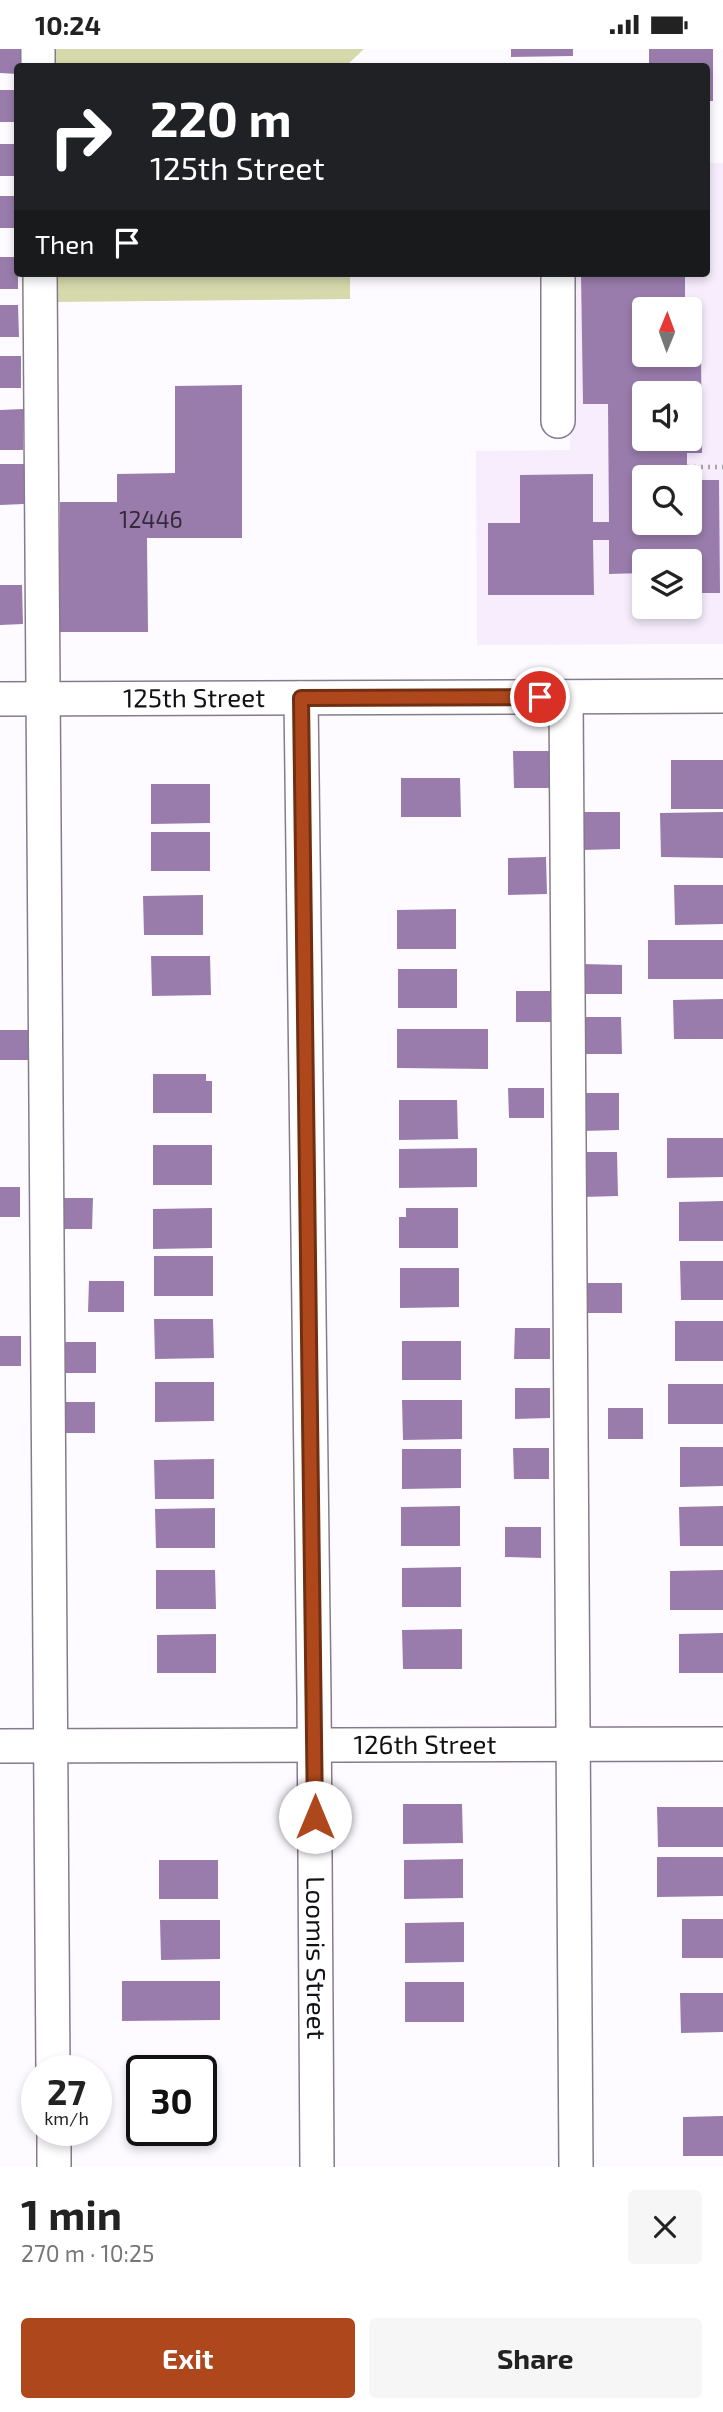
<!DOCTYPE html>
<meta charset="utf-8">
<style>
:root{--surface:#fff;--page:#f6f6f6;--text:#222;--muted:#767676;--accent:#ae481c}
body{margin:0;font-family:"Exo 2",sans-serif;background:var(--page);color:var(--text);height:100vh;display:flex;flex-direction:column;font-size:26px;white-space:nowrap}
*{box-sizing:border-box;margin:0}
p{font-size:23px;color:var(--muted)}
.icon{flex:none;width:38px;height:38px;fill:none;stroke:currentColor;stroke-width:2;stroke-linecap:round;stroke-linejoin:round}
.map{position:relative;height:2118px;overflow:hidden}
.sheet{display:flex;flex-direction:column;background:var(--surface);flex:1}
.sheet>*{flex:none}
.guide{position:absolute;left:14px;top:14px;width:696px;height:214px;border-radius:7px;box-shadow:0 4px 10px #0003;background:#202124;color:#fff;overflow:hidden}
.needle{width:46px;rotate:1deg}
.fabs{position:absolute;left:632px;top:248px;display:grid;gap:14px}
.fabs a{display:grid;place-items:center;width:70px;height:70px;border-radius:7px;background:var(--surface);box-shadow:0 4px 10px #0003;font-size:35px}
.speed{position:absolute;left:21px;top:2006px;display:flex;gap:14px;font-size:35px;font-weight:700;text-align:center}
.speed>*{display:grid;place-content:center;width:91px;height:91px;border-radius:50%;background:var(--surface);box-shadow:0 4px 10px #0003;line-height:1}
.speed small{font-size:18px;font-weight:400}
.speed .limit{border:4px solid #111;border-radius:10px;background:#fff;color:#111}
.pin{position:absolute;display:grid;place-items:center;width:60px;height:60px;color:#fff;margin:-30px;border:4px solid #fff;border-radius:50%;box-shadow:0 2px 7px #0007}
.me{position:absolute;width:77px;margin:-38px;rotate:0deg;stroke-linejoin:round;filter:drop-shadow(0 0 5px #0008)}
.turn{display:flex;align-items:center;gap:24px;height:147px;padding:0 21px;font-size:32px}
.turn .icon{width:91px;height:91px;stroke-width:2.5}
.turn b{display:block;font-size:49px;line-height:60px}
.then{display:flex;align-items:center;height:66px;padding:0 21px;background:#0003;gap:14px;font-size:26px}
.round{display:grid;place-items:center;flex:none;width:74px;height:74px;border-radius:7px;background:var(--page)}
.headline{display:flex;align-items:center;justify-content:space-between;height:119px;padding:0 21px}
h1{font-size:42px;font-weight:700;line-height:52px}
.cta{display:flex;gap:14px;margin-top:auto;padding:14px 21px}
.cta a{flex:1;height:80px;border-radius:7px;background:var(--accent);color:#fff;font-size:28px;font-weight:700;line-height:80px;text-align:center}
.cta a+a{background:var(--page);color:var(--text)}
.status{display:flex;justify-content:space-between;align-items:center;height:49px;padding:0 35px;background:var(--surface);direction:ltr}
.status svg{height:19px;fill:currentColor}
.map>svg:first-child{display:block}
.built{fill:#f7edfd;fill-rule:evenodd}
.green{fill:#d5d9ab}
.building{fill:#997cac;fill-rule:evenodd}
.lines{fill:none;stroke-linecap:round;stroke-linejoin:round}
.minor-casing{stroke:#867b8d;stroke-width:36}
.path{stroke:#a8a5aa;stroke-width:4.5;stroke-dasharray:2 5;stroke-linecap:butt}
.minor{stroke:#fff;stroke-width:33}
.route-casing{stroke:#712f12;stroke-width:18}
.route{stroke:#ae481c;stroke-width:12}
.labels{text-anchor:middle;stroke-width:5;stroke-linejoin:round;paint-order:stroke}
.number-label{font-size:23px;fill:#342a3b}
.street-label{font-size:26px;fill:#120f15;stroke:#fff}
</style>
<div class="status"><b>10:24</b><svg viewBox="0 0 49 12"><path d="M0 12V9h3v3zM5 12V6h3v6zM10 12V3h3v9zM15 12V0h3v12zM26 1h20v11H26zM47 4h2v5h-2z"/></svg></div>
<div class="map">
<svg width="723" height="2118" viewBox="0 0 723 2118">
<rect width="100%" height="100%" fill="#fdfbff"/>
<path class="built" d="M707 114H723V595L477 596 476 402 570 401 569 224H707ZM644 261H690V306H644ZM644 345H690V390H644ZM644 429H690V474H644ZM644 513H690V558H644Z"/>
<g class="green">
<path d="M49 0H364L348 15V18L50 17Z"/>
<path d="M52 224H350V250L52 253Z"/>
</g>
<g class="building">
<path d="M0 0H21V18H18V25L0 24Z"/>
<path d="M511 0H573V7L511 8Z"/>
<path d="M649 0H713V52H707V18H649Z"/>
<rect x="0" y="41" width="18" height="32"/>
<rect x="0" y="95" width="18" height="32"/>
<path d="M0 147H17L18 179H0Z"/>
<rect x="0" y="208" width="18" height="32"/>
<path d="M581 224H685V261H644V306H701L702 404H687V429H644V474H690V431H719L720 544H690V513H644V524L609 525V491H593L594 546H488V474H520V426L593 425V473H609L608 355H583ZM644 345H690V390H644Z"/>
<path d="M0 256H18L19 288H0Z"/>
<rect x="0" y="307" width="21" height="32"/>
<path d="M242 336V489H147L148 583H60V453H117V425L175 424V337Z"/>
<path d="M23 360V401H0V361Z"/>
<path d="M0 415H24V455L0 456Z"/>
<path d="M0 536H22L23 575 0 576Z"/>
<path d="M513 702H552V739H514Z"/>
<rect x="671" y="711" width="52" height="49"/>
<path d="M401 729H460L461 768H401Z"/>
<path d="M151 735H210V774L151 775Z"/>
<path d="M582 763H620V800L582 801Z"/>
<path d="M723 763V809L661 808 660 764Z"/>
<rect x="151" y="783" width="59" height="39"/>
<path d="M546 808 547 845 508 846V809Z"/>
<path d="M674 836H723V875L675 876Z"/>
<path d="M203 846V886H144L143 847Z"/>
<path d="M456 860V900H397V861Z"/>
<rect x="648" y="891" width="75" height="39"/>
<path d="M151 907H210L211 946 152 947Z"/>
<path d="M583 915 622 916V945H583Z"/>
<rect x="398" y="920" width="59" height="39"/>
<rect x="516" y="942" width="35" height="31"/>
<path d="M723 950V990H674L673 951Z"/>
<path d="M583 968H621L622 1005H583Z"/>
<path d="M397 980H488V1020L397 1019Z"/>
<rect x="0" y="981" width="28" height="30"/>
<path d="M153 1025H206V1032H212V1064H153Z"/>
<path d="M508 1039H544V1069H509Z"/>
<path d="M581 1044H619V1081L581 1082Z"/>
<path d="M399 1051H457L458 1090 399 1091Z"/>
<path d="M667 1089H723V1128L667 1129Z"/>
<rect x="153" y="1096" width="59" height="40"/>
<path d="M477 1099V1138L399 1139V1100Z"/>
<path d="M582 1103H617L618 1147 582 1148Z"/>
<rect x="0" y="1138" width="20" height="30"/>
<path d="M57 1149H93L92 1180H57Z"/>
<path d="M723 1152V1192H679V1153Z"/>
<path d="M212 1159V1199L153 1200V1160Z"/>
<path d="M406 1159H458V1199H399V1168H406Z"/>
<rect x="154" y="1207" width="59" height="40"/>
<path d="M680 1212H723V1251H681Z"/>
<path d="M400 1219H459V1258L400 1259Z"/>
<path d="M89 1232H124V1263H88Z"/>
<rect x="587" y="1234" width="35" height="30"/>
<path d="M154 1270H213L214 1309 155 1310Z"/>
<rect x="675" y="1272" width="48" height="40"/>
<path d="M515 1279H550V1310H514Z"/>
<rect x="0" y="1287" width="21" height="30"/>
<rect x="402" y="1292" width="59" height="39"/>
<path d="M60 1293H96V1324H61Z"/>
<path d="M155 1333H214V1372L155 1373Z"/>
<rect x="668" y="1335" width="55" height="40"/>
<path d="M515 1339H550V1369L515 1370Z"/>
<path d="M402 1351H462V1390L403 1391Z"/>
<rect x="60" y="1353" width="35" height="31"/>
<rect x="608" y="1359" width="35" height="31"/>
<path d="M680 1398H723V1437L680 1438Z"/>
<path d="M513 1399H549V1430H514Z"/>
<path d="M402 1400H461V1439L402 1440Z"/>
<path d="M214 1410V1450H155L154 1411Z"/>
<path d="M460 1457V1497H401V1458Z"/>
<path d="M723 1457V1497H680L679 1458Z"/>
<path d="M215 1459V1499H156L155 1460Z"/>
<path d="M505 1478H541V1509L505 1508Z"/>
<path d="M461 1518V1558H402V1519Z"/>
<path d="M156 1521H215L216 1560H156Z"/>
<path d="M723 1521V1561H670V1522Z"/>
<path d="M462 1580V1620H403L402 1581Z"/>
<path d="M723 1584V1624H679V1585Z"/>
<path d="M216 1585V1624H157V1586Z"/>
<path d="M403 1755H462L463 1794 403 1795Z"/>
<path d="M657 1758H723V1798H658Z"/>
<path d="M657 1808H723V1847L657 1848Z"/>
<path d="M463 1810V1849L404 1850V1811Z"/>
<rect x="159" y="1811" width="59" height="39"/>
<rect x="682" y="1870" width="41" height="39"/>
<path d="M160 1871H220V1910L161 1911Z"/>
<path d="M464 1873V1913L405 1914V1874Z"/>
<path d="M122 1932H220V1971L122 1972Z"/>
<rect x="405" y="1933" width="59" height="40"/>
<path d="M680 1944H723V1983L681 1984Z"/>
<path d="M723 2067V2107H683V2068Z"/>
</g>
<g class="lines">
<g class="minor-casing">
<g id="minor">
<path d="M38 0V18"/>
<path d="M40 224 53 2021"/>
<path d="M558 372V224"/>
<path d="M566 648 576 2118"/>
<path id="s1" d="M301 649 314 1649 317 2118"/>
<path id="s2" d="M0 650 723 647"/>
<path id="s3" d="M0 1697 723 1695"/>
<path d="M54 2081V2118"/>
</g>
</g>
<path class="path" d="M687 418H723"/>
<use href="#minor" class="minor"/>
</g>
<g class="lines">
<g class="route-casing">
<path id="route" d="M315 1768 301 649 540 648"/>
</g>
<use href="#route" class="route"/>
</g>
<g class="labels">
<g class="number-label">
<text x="151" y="479">12446</text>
</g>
<g class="street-label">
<text dy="9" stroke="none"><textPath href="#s2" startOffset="194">125th Street</textPath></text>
<text dy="9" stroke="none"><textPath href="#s3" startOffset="425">126th Street</textPath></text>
<text dy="9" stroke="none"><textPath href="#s1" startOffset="1260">Loomis Street</textPath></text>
</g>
</g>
</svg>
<div class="fabs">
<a><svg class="needle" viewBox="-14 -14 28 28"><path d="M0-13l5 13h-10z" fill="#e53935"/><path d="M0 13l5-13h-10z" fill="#767676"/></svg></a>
<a><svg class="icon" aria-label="sound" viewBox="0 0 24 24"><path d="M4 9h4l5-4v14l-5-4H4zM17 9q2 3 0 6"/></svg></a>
<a><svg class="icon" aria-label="search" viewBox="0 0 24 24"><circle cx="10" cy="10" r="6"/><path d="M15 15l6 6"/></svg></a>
<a><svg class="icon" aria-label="layers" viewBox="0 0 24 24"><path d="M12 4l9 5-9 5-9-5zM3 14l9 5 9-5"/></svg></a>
</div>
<div class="speed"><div>27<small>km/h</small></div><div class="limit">30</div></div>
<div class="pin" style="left:540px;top:648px;background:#d93025"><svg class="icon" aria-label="arrive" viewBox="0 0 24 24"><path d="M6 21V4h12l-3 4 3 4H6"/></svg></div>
<svg class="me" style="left:315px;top:1768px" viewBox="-20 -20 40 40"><circle r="19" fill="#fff"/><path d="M0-13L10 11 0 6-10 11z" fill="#ae481c"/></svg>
<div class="guide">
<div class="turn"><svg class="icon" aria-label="right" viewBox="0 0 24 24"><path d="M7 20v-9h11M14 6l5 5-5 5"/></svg><div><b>220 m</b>125th Street</div></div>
<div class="then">Then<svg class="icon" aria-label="arrive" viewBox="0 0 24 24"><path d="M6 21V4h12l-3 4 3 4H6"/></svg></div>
</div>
</div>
<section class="sheet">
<div class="headline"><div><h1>1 min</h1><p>270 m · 10:25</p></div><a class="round"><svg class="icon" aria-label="close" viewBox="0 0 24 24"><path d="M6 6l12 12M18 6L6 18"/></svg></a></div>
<div class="cta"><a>Exit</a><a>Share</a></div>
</section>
